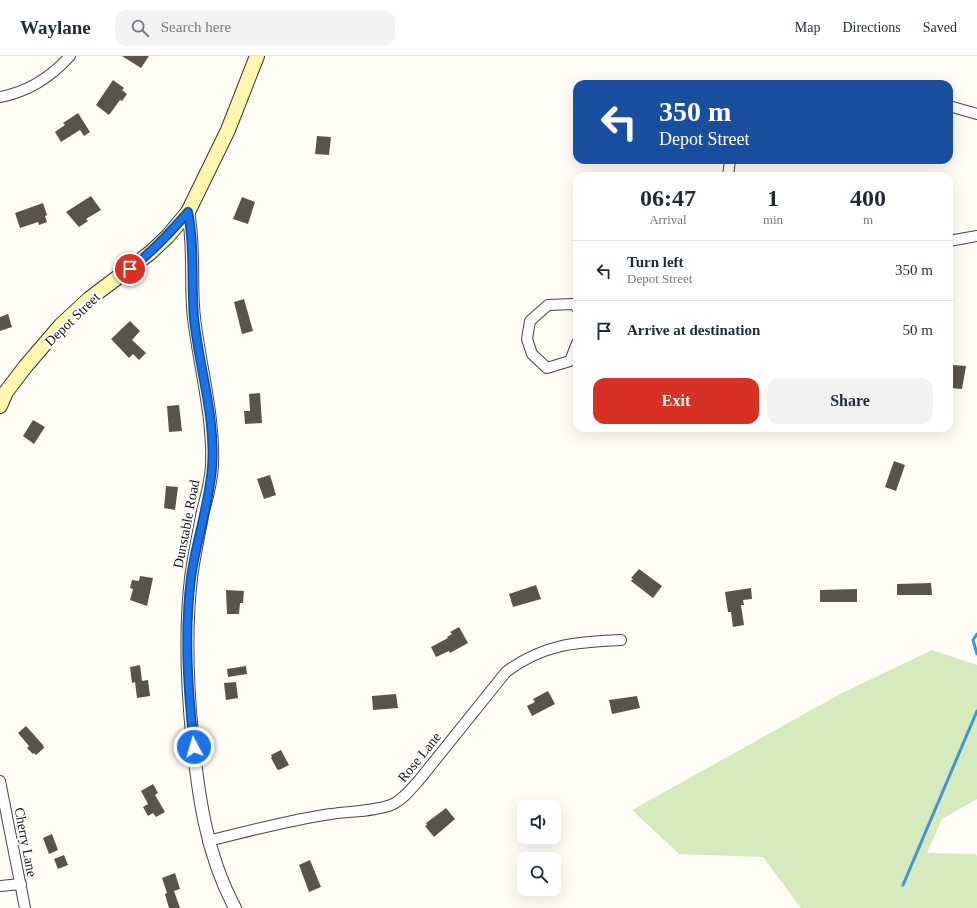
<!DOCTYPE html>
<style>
:root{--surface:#fff;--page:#f2f2f3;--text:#1f2937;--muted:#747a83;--line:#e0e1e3;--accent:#d93025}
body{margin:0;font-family:"Times New Roman",serif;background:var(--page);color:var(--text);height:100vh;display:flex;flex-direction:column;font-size:15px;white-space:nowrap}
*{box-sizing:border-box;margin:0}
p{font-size:13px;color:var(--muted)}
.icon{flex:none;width:22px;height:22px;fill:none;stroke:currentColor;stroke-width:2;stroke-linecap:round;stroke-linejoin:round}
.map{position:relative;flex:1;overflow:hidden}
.panel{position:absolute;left:573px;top:116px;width:380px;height:260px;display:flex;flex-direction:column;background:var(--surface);border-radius:12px;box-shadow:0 4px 16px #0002}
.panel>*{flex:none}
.hud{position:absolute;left:573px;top:24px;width:380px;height:84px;border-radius:12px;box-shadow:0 4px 16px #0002;background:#1a4fa0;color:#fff;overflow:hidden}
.buttons{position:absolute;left:517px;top:744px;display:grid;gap:8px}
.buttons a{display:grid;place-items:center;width:44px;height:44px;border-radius:8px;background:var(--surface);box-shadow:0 4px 16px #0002;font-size:20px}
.pin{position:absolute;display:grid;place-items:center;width:34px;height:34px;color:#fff;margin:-17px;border:2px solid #fff;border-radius:50%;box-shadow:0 1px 4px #0007}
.me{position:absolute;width:44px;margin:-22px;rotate:354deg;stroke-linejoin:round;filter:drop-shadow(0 0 3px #0008)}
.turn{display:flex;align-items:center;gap:14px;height:84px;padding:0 20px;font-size:18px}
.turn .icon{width:52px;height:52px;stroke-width:2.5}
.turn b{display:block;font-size:28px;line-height:34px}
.eta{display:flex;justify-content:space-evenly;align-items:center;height:68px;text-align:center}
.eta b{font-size:24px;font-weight:700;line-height:28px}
.button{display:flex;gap:8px;margin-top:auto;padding:8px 20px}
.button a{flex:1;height:46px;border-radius:12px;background:var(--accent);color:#fff;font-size:16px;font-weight:700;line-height:46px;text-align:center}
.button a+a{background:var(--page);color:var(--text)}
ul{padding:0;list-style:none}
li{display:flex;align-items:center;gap:12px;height:60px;padding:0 20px;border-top:1px solid var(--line)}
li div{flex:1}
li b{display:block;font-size:15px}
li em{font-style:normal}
header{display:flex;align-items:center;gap:24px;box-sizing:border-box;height:56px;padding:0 20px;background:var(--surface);border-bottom:1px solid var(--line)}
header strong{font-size:19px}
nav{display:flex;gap:22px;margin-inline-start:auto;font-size:14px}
.search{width:280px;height:36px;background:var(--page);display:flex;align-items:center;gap:10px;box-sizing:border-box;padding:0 14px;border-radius:12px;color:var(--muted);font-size:15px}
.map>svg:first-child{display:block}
.green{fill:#d5ebbd}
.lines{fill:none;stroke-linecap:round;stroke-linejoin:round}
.stream{stroke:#3f96cf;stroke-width:3}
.building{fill:#5a524d}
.minor-casing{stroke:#444;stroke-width:12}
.tertiary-casing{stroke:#444;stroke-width:14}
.secondary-casing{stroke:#333;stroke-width:16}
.minor{stroke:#fff;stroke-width:10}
.tertiary{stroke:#fff;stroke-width:12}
.secondary{stroke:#fff6b0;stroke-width:14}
.route-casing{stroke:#114b97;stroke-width:10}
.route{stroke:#1a73e8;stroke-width:7}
.labels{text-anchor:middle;stroke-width:4;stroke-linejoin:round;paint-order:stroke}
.street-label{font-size:14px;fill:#111;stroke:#fff}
</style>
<header>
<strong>Waylane</strong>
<div class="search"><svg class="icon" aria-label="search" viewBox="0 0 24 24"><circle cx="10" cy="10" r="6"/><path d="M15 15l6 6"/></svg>Search here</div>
<nav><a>Map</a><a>Directions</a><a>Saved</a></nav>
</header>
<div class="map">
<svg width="977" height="852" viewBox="0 0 977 852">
<rect width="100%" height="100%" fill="#fffdf5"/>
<path class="green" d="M932 594 977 609V743L942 763 927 797 975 798 977 800V852H801L763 801 679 798 632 754 840 638Z"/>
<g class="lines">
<g class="stream">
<path d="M977 578 973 584 977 598"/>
<path d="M903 829 977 655"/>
</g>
</g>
<g class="building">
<path d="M122 0H149L141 12Z"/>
<path d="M113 24 124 32 122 34 127 38 122 45 120 44 109 59 96 49Z"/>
<path d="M78 57 90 76 84 80 80 74 61 86 55 76 65 69 63 67Z"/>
<path d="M317 80 331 81 329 99 315 98Z"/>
<path d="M91 140 101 154 86 163 88 165 79 171 66 156Z"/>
<path d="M242 141 255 146 248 168 233 163Z"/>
<path d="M43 147 47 159 45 160 47 166 39 169 38 166 20 172 15 157Z"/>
<path d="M244 243 253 275 242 278 234 246Z"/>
<path d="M8 258 12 271 0 275V261Z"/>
<path d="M130 265 140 275 132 284 146 297 139 304 133 298 129 302 111 283Z"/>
<path d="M953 309 966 310 962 333 950 332Z"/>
<path d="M260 337 262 367 245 368 244 355H250L249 338Z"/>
<path d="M179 349 182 375 169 376 167 350Z"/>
<path d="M33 364 45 371 34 388 23 380Z"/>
<path d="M894 405 905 409 896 435 885 431Z"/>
<path d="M270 419 276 439 264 443 257 423Z"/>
<path d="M166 430 178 431 175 454 164 452Z"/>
<path d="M639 513 662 530 653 542 631 525 633 523 631 522Z"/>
<path d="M140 520 153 522 147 550 130 544 133 533 130 532 132 524 139 525Z"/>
<path d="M931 527 932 539H897V528Z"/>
<path d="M536 529 541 543 513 551 509 538Z"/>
<path d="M751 532 752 543 743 544 744 549H741L744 569 733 571 731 556H728L725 536Z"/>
<path d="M857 533V546H820V534Z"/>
<path d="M226 534 244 535 243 547H240L239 558H227Z"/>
<path d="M459 571 468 587 450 597 449 595 436 601 431 591 448 582 447 581 452 578 450 576Z"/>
<path d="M140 609 142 625 148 624 150 640 137 642 135 626 132 627 130 611Z"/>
<path d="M246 610 247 618 228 621 227 613Z"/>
<path d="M236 626 238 642 226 644 224 627Z"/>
<path d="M548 635 555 648 532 660 527 650 535 646 533 643Z"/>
<path d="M396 638 398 652 373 654 372 640Z"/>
<path d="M637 640 640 652 612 658 609 644Z"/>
<path d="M26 670 43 689 44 692 36 699 34 697 33 698 27 692 29 690 18 677Z"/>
<path d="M281 694 289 709 279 714 277 713 271 702 272 701 271 699Z"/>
<path d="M153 728 158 737 155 739 165 756 156 761 153 757 148 760 143 751 148 748 141 735Z"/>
<path d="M446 752 455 763 434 781 425 770 427 769 426 767Z"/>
<path d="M52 778 58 794 49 798 43 782Z"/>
<path d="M64 799 68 809 58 813 54 803Z"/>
<path d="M310 804 321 831 309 836 299 809Z"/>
<path d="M175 817 180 833 174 835 180 852H169L165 838 167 837 162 822Z"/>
</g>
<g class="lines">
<g class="minor-casing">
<g id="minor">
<path d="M0 41C28 36 51 21 70 0"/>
<path d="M949 50 977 58"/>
<path d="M728 120 730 104"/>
<path d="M949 185 977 180"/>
<path d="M577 252 574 248 548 249 530 265 527 283 532 298 547 312 570 305 577 287"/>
<path d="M0 725 25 852"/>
<path d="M208 785C249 775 289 764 331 758 351 755 372 756 391 749 403 744 412 732 420 723L506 616C543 588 576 586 621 584"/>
<path d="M0 830 21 828"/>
</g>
</g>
<g class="tertiary-casing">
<path id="tertiary" d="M188 156C195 191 190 227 194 262 200 312 214 360 212 410 211 425 207 441 203 455 199 477 194 499 191 522 185 574 187 626 192 678 198 738 206 798 235 852"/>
</g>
<g class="secondary-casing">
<path id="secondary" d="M0 350 6 336 25 311 61 269 89 243 150 197 168 180 188 156 228 74 257 0"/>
</g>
<use href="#minor" class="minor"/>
<use href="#tertiary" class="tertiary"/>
<use href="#secondary" class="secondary"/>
</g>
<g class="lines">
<g class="route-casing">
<path id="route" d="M130 213C152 196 170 177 188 156 195 191 191 227 194 262 199 312 216 361 212 412 209 449 196 485 191 522 184 578 188 634 194 691"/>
</g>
<use href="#route" class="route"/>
</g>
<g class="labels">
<g class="street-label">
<text transform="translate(72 263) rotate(-44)" y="5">Depot Street</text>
<text transform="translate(186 468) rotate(-79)" y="5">Dunstable Road</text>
<text transform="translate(419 701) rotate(-51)" y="5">Rose Lane</text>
<text transform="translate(26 786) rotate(79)" y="5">Cherry Lane</text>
</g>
</g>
</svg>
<div class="buttons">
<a><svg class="icon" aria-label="sound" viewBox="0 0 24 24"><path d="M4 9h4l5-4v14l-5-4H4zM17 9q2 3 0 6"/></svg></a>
<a><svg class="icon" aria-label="search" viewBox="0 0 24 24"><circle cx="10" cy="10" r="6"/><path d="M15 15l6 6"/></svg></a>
</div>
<div class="pin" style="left:130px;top:213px;background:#d93025"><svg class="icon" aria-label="arrive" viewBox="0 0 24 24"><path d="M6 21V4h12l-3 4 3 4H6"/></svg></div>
<svg class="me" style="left:194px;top:691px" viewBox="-20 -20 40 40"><circle r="17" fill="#1a73e8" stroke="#fff" stroke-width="3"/><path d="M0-11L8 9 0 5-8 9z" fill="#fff"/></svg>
<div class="hud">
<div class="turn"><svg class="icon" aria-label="left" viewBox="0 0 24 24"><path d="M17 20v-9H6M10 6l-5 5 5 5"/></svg><div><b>350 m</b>Depot Street</div></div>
</div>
<section class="panel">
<div class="eta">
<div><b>06:47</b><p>Arrival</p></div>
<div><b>1</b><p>min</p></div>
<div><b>400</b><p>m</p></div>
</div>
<ul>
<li><svg class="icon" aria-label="left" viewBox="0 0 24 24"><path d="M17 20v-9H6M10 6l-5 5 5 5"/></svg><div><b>Turn left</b><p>Depot Street</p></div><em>350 m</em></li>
<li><svg class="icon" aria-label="arrive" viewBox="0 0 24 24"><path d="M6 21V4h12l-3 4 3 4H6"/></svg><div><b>Arrive at destination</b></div><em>50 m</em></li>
</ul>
<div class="button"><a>Exit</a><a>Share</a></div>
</section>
</div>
